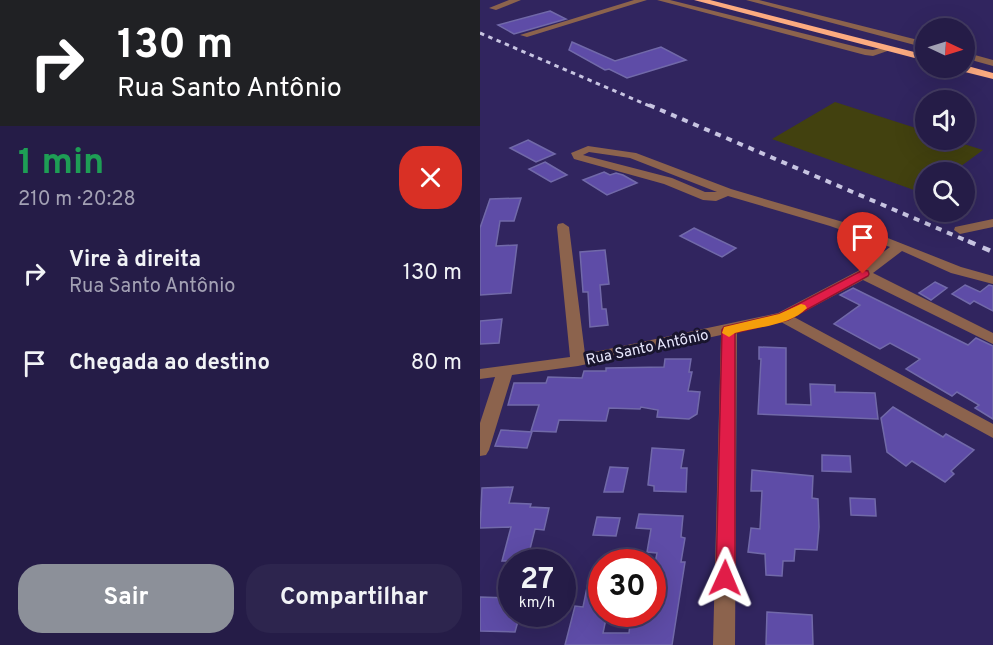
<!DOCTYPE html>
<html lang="pt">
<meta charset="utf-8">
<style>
:root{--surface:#251c47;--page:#2d254e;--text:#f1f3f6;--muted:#a3a1b4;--line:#423a60;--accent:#8c9099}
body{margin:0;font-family:Overpass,sans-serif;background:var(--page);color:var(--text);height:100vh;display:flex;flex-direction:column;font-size:22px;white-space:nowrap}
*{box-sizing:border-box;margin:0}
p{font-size:20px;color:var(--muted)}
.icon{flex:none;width:33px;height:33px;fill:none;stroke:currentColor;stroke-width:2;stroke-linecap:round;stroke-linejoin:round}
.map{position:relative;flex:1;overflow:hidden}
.drawer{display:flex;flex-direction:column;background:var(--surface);width:480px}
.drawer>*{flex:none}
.hud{background:#202124;color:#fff;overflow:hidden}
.needle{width:39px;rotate:94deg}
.fabs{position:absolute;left:435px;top:18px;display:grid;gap:12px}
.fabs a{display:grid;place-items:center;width:60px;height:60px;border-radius:50%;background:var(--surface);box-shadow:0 6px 24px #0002,0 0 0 2px var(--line);font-size:30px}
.speed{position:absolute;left:18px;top:549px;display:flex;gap:12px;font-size:30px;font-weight:700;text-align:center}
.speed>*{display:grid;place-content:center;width:78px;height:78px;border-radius:50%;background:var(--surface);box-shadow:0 6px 24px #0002,0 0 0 2px var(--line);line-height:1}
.speed small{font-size:15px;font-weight:400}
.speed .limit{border:9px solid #d22;background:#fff;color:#111}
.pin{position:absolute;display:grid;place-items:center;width:51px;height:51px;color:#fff;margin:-62px -26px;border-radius:50% 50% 50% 0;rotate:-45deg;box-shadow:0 0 6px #0007}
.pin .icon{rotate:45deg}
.me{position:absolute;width:66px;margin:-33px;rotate:1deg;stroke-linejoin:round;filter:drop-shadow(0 0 4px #0008)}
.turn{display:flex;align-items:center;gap:21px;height:126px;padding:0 18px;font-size:27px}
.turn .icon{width:78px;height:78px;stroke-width:2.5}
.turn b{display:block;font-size:42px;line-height:51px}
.round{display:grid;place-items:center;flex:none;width:63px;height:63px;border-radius:24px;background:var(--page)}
.overview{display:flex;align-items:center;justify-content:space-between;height:102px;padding:0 18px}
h1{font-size:36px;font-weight:700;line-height:45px;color:#1e9e55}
.button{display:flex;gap:12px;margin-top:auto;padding:12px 18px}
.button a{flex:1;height:69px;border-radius:24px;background:var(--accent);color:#fff;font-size:24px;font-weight:700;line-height:69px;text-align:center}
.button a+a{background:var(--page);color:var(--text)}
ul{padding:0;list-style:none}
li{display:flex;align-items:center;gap:18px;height:90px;padding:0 18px}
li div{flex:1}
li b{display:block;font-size:22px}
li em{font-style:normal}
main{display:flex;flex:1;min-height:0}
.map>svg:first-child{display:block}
.green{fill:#42410f}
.building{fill:#5e4ca7;stroke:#7169a9;stroke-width:1.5}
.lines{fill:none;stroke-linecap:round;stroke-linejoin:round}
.minor{fill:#8c634d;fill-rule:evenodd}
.highway{fill:#fcab80;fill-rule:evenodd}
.rail-far2{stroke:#c7c4e1;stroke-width:3;stroke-dasharray:4.5 4.5;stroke-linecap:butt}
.rail-far1{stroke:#c7c4e1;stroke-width:4;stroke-dasharray:6 6;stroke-linecap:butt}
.rail{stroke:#c7c4e1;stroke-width:4.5;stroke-dasharray:8 8;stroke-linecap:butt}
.route{fill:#e11d48;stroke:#92132f;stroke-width:1.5}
.slow{fill:#f59e0b}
.labels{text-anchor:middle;stroke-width:6;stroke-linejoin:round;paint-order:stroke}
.street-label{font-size:15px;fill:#e8e7fd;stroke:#19152e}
</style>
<main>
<section class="drawer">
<div class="hud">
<div class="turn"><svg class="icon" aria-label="right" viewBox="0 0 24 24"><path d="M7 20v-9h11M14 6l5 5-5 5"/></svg><div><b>130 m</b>Rua Santo Antônio</div></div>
</div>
<div class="overview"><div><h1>1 min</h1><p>210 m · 20:28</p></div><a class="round" style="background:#d93025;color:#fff"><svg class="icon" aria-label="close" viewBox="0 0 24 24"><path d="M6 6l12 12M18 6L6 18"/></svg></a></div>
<ul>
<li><svg class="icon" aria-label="right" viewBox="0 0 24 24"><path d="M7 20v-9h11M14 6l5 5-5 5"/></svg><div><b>Vire à direita</b><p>Rua Santo Antônio</p></div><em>130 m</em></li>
<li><svg class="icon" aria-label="arrive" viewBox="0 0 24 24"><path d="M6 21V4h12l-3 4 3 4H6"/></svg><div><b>Chegada ao destino</b></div><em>80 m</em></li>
</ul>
<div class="button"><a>Sair</a><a>Compartilhar</a></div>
</section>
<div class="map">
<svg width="513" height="645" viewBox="0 0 513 645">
<rect width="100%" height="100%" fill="#31255f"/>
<path class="green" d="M355 102 445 131 446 140H471L503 150 473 172H446L445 194 292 139Z"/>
<g class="building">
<path d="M70 11 86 19 34 34 18 25Z"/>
<path d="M92 42 135 61 181 47 206 60 147 78 129 69 125 70 89 50Z"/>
<path d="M48 140 75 154 56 162 30 148Z"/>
<path d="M65 162 87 175 71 182 49 169Z"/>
<path d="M124 172 130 175 136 173 143 175 157 183 127 195 103 180Z"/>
<path d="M41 198 34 221H20L16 246 37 245 31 293 0 295V228L10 199Z"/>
<path d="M214 228 256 248 242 257 200 236Z"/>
<path d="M125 250 129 284 120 285 122 309H126L128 325 110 327 108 292H103L100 252Z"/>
<path d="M455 282 467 288 451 300 439 293Z"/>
<path d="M485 285 500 292 509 285 513 286V311L494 301 490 304 472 294Z"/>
<path d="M373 288 488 345 496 338 513 346V419L495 408 499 405 477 392 472 396 426 369 440 359 410 343 400 349 354 324 380 305 360 295Z"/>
<path d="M22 319 19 343 0 344V321Z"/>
<path d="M279 347 306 348V404L331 405 330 384 355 385V392L395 393 398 419 278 414 281 359H279Z"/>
<path d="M185 359H211L209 372H212L208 391 220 392 217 414 209 419 177 417 178 410 161 407 160 409 129 408 126 421 79 420 76 432 51 431 59 405H28L34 383H66L68 377 102 378 104 371H126V368L184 367Z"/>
<path d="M413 407 463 437 466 434 494 450 471 471 474 474 465 482 432 461 426 466 407 452 401 418Z"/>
<path d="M21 430 52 432 47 448 15 446Z"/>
<path d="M172 448 204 450 201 468H207L206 492 174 491V486L168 485Z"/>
<path d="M342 455 370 456 371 472 342 471Z"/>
<path d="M130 467 148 468 143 492H124Z"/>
<path d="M272 470 333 476 332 498 338 499 339 527 337 550 315 549 314 561H303L302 576 286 575 285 554 268 552 271 528 280 529 282 491H271Z"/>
<path d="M33 487 29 503 51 504 50 507 69 508 64 530 55 529 47 561H22L31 527 0 528 2 488Z"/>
<path d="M370 498 395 499 396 516 371 515Z"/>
<path d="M159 514 203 516 201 537 205 538 201 562H205L192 645H85L95 606 103 607 109 578H122V614H127L123 633H149L151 614H172V579L177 553 167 552 171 529 156 528Z"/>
<path d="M117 517 140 518 136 536 113 535Z"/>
<path d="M0 597 32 598V614H40L35 632 0 631Z"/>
<path d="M287 612 332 615 333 645H286Z"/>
</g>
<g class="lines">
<g class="minor">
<path d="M29 0H41L16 10 9 8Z"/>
<path d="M154 0H167L47 37 40 35Z"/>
<path d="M177 0H190L385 49 393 50 408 46 413 49 393 56 385 55Z"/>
<path d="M266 0H279L446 42V48Z"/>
<path d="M484 52 513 60V66L484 58Z"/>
<path d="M108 146 156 153 251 189 380 227 481 267 513 276V284L471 273 422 251 393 273 513 333V344L383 280 314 317 513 424V438L301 322 257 332 255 645H233L241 335 98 366 32 375 9 450 6 455 0 456V423L15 377 0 379V369L90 357 77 227 78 224 83 223 89 227 105 354 298 313 378 271 410 247 350 226 248 196 236 201 223 200 184 184 94 159 91 153ZM109 152 150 158 237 192H225L192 178 103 155Z"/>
<path d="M513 219V227L480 234 474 230 475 227Z"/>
</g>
<g class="highway">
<path d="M214 0H230L446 55V61Z"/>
<path d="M484 65 513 73V79L477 70 475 68H484Z"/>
</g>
<path class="rail-far2" d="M0 33 172 107"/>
<path class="rail-far1" d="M169 105 492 243"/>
<path class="rail" d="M488 241 513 252"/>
</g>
<path class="route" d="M383 270 388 271 389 274 388 276 308 320 255 333V578L252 583 245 585 239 583 236 578 242 330 244 327 299 314Z"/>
<path class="slow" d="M321 304 325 305 327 308C311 325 278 327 255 333L249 337 242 333 244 327 299 314Z"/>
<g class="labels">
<g class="street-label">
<text transform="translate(167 347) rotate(-12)" y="5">Rua Santo Antônio</text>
</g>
</g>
</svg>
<div class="fabs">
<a><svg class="needle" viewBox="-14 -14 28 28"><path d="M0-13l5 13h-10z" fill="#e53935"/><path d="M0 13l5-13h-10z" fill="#a3a1b4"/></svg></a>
<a><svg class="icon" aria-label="sound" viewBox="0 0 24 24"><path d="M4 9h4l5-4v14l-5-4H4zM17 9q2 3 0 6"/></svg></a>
<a><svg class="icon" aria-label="search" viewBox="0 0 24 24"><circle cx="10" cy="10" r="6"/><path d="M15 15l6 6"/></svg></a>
</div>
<div class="speed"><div>27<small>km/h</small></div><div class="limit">30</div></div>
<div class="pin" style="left:383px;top:274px;background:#d93025"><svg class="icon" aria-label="arrive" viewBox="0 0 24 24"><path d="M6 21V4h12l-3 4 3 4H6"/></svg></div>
<svg class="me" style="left:245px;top:578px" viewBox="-20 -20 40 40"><path d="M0-17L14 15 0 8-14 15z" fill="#e11d48" stroke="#fff" stroke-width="4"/></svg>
</div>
</main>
